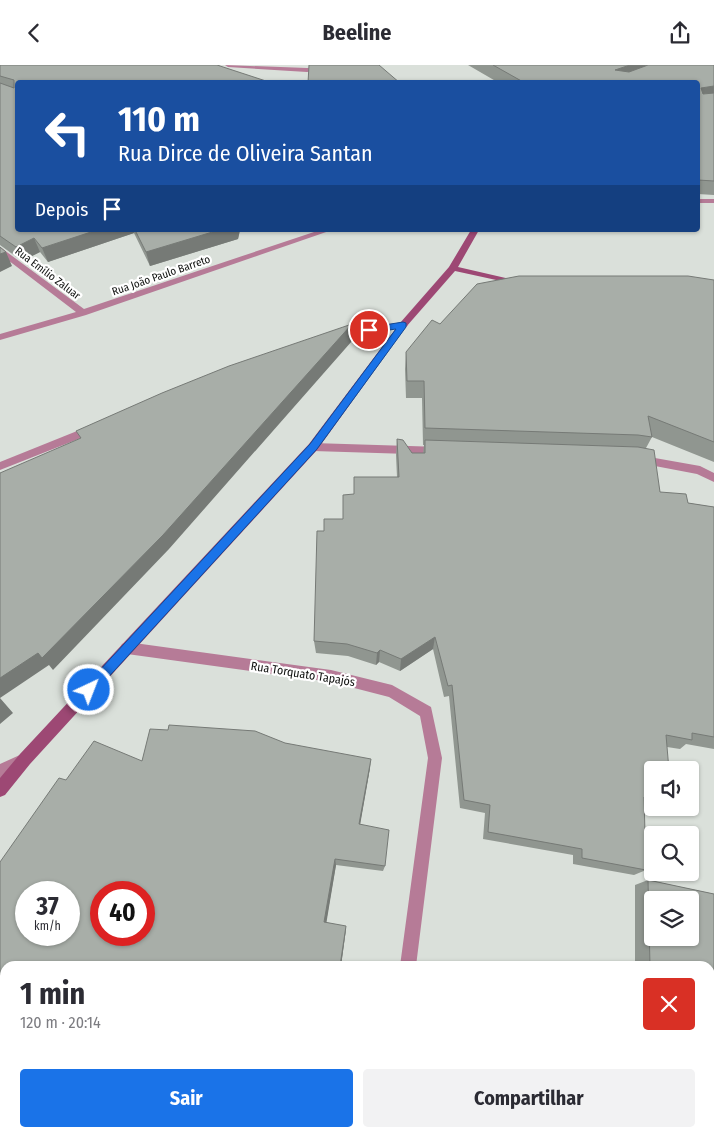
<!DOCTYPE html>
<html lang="pt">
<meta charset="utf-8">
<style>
:root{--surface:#fff;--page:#f2f2f3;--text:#2b2b33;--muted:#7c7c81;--accent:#1a73e8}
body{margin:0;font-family:"Fira Sans Condensed",sans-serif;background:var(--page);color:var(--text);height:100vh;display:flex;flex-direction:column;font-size:19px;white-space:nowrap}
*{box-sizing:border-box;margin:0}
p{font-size:16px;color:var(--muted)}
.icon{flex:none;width:28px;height:28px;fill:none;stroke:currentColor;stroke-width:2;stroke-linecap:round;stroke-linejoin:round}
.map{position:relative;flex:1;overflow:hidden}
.side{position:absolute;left:0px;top:896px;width:715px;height:176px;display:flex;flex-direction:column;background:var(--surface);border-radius:15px 15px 0 0;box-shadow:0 1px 4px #0004}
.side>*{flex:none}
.top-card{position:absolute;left:15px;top:15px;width:685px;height:152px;border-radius:5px;box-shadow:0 1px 4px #0004;background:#1a4fa0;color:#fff;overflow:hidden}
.controls{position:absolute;left:644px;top:696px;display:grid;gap:10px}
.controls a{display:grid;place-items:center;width:55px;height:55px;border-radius:5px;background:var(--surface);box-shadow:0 1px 4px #0004;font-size:25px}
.speed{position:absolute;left:15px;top:816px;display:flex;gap:10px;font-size:25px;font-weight:700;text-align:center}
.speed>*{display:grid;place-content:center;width:65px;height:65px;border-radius:50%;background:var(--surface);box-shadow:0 1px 4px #0004;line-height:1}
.speed small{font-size:12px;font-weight:400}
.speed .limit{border:8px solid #d22;background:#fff;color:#111}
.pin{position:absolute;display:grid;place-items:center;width:42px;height:42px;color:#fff;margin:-21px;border:2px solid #fff;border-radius:50%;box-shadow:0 1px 5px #0007}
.me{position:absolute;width:55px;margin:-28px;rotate:43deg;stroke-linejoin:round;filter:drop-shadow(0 0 4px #0008)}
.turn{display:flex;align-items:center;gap:18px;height:105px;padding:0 20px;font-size:22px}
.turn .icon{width:65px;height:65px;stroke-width:2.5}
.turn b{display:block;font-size:35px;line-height:42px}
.then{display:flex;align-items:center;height:48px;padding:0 20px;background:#0003;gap:10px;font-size:19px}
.round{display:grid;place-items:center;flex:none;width:52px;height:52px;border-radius:5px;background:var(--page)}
.head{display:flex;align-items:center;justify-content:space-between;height:85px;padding:0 20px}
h1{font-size:30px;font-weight:700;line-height:38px}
.primary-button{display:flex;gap:10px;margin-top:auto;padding:10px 20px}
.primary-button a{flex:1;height:58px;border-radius:5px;background:var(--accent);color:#fff;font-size:20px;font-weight:700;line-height:58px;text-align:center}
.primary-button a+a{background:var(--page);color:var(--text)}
header{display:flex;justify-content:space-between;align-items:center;height:65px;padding:0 20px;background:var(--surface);font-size:22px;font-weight:700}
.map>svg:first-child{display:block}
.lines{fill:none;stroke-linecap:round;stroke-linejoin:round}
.street{fill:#b67b97;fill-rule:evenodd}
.secondary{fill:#9d4874;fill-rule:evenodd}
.wall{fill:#909690;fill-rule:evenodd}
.shaded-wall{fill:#767a76}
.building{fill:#a8aea8;stroke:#767a76;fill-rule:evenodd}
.route{fill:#1a73e8;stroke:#114b97}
.labels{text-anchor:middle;stroke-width:4.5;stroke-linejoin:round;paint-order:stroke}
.far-street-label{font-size:11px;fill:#0f110f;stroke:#fff}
.street-label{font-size:12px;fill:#0f110f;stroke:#fff}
</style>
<header><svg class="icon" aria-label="back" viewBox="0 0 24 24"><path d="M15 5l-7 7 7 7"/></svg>Beeline<svg class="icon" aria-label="share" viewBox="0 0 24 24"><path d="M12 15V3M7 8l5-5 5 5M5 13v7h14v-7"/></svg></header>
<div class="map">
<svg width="714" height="1072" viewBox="0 0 714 1072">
<rect width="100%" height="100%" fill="#dae0da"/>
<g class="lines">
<g class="street">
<path d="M225 0 307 3 357 0 307 7 228 2Z"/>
<rect x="698" y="134" width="16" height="4"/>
<path d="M320 165H332L86 250 0 275V269L76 247 0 189V182L84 244Z"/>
<path d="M403 257 408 260 406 262 337 273 332 270 337 267Z"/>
<path d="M92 360 96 361V367L0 405V397Z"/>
<path d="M313 378 441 382 446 386 441 390 313 386 308 382Z"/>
<path d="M638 390 700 401 714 408V417L697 409 634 397 633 394 634 391Z"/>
<path d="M127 577 331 605 392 620 431 642 442 693 416 901H400L428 693 420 651 389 632 331 617 127 589 122 587 120 583 122 579Z"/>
<path d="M22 689 27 691 29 696 27 701 0 714V699Z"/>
<path d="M378 1068H396L395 1072H377Z"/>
</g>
<path class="secondary" d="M471 165H479L458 202 519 216V220L455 206 406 262 317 385 30 699 5 730 0 732V713L20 689 309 379 400 258 449 202Z"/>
</g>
<g class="wall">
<path d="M0 0H220L18 165H240L238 174 150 201 134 168 48 197 40 187 22 196 0 180Z"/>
<path d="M468 0H714V130L698 129V18H499Z"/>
<path d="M714 215V397L652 372 646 383 660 427 688 438 714 442V684L686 679 680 684 667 682 652 705V742H661L658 744 644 742 646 805 634 810 573 799V790L483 774 485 748 460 743 449 631 444 632 433 584 400 606 379 597 376 600 348 591 316 588 314 576 324 466 343 454 354 429 397 412 396 390 397 374 412 388H423L424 380H423L422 333H406L405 304 406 287 440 259Z"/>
<path d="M285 678 370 703 360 759 385 801 383 806 336 800 326 857 346 864 341 901H5L66 715 142 696Z"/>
<path d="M648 815 714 829V1072H424V1068H710V901H635V820ZM652 835H690V872H652Z"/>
<path d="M29 1068H291L297 1069 345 1072H27Z"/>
</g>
<g class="shaded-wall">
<path d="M630 0H662L613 18 615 5Z"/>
<path d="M714 21V34L698 36 701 23Z"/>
<path d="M97 165H133L134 168 48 197 42 183Z"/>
<path d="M219 165H240L238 174 150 201 146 187Z"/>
<path d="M34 173 40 187 22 196 16 182Z"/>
<path d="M6 187 12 201 0 207V189Z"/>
<path d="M352 259V276L169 484 53 605 49 600 0 633 13 648 0 659V613Z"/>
<path d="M435 572 433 584 400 606 401 594Z"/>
<path d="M380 585 379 597 376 600 377 588Z"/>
<path d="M371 694 370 703 359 766V759Z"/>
<path d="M335 794 336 800 326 860 324 857Z"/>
<path d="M346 861V864L341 901H340Z"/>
</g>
<g class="building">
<path d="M0 0H217L272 18H18V165H97L42 183 34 173 16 182 0 171V18L14 23V15L0 11Z"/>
<path d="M309 0H379L400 18H308Z"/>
<path d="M493 0H630L615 5 629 7 648 0H714V21L701 23 703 29 714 28V116L698 115V18H525Z"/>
<path d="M135 165H219L146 187Z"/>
<path d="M0 182 6 187 0 189Z"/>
<path d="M519 211H688L714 215V377L648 351 652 372 638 370 425 363 424 316H407L406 287 432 255 440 259 477 219Z"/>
<path d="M352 259 163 470 42 593 38 588 0 613V408L81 373 76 366 162 328 229 301Z"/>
<path d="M397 374 403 375 412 388H425V375L638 382 654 385 660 427 686 429 688 438 714 442V672L692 668V675L666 670 669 705H652V734L644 732 646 805 582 793V784L488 767 490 740 464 735 452 620 448 621 435 572 401 594 380 585 377 588 347 579 314 576 317 466H324V454H343V430L354 429V412H399Z"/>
<path d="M169 660 255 666 285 678 371 694 359 759 389 765 385 801 335 794 324 857 346 861 340 901H5V912L0 909V797L59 713 66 715 94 676 142 696 150 664 168 665ZM26 828H69V870H26ZM101 828H144V870H101Z"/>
<path d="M648 815 714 829V1072H429V1068H710V901H650ZM652 835H690V872H652Z"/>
<path d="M29 1068H256L277 1072H27Z"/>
<path d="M297 1068H346L345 1072H296Z"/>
</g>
<path class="route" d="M403 257 406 258V262L317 384 93 629H85L83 625 85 621 310 379 396 264 369 268 365 265 366 263Z"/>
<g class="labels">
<g class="far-street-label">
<text transform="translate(48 208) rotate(37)" y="4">Rua Emílio Zaluar</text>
<text transform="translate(161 210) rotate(-19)" y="4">Rua João Paulo Barreto</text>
</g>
<g class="street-label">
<text transform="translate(303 609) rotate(9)" y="4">Rua Torquato Tapajós</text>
</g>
</g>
</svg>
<div class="controls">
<a><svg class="icon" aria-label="sound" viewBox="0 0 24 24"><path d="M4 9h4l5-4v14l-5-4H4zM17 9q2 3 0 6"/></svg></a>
<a><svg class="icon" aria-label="search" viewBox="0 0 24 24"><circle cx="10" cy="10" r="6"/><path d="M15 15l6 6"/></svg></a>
<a><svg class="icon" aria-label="layers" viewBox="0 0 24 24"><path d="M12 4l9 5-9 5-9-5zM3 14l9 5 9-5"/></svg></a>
</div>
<div class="speed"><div>37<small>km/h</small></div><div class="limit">40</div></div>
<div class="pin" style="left:369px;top:265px;background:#d93025"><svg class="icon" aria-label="arrive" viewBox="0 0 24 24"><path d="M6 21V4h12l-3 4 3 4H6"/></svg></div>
<svg class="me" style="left:89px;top:625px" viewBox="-20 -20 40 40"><circle r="17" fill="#1a73e8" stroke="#fff" stroke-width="3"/><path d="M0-11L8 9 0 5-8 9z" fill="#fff"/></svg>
<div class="top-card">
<div class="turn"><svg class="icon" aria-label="left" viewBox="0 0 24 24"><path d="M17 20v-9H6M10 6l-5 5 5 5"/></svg><div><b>110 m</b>Rua Dirce de Oliveira Santan</div></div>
<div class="then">Depois<svg class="icon" aria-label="arrive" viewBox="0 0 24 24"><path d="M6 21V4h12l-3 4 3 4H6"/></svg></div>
</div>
<section class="side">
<div class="head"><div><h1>1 min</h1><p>120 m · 20:14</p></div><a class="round" style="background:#d93025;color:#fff"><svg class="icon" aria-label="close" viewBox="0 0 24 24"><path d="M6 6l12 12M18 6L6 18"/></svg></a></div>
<div class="primary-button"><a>Sair</a><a>Compartilhar</a></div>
</section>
</div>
